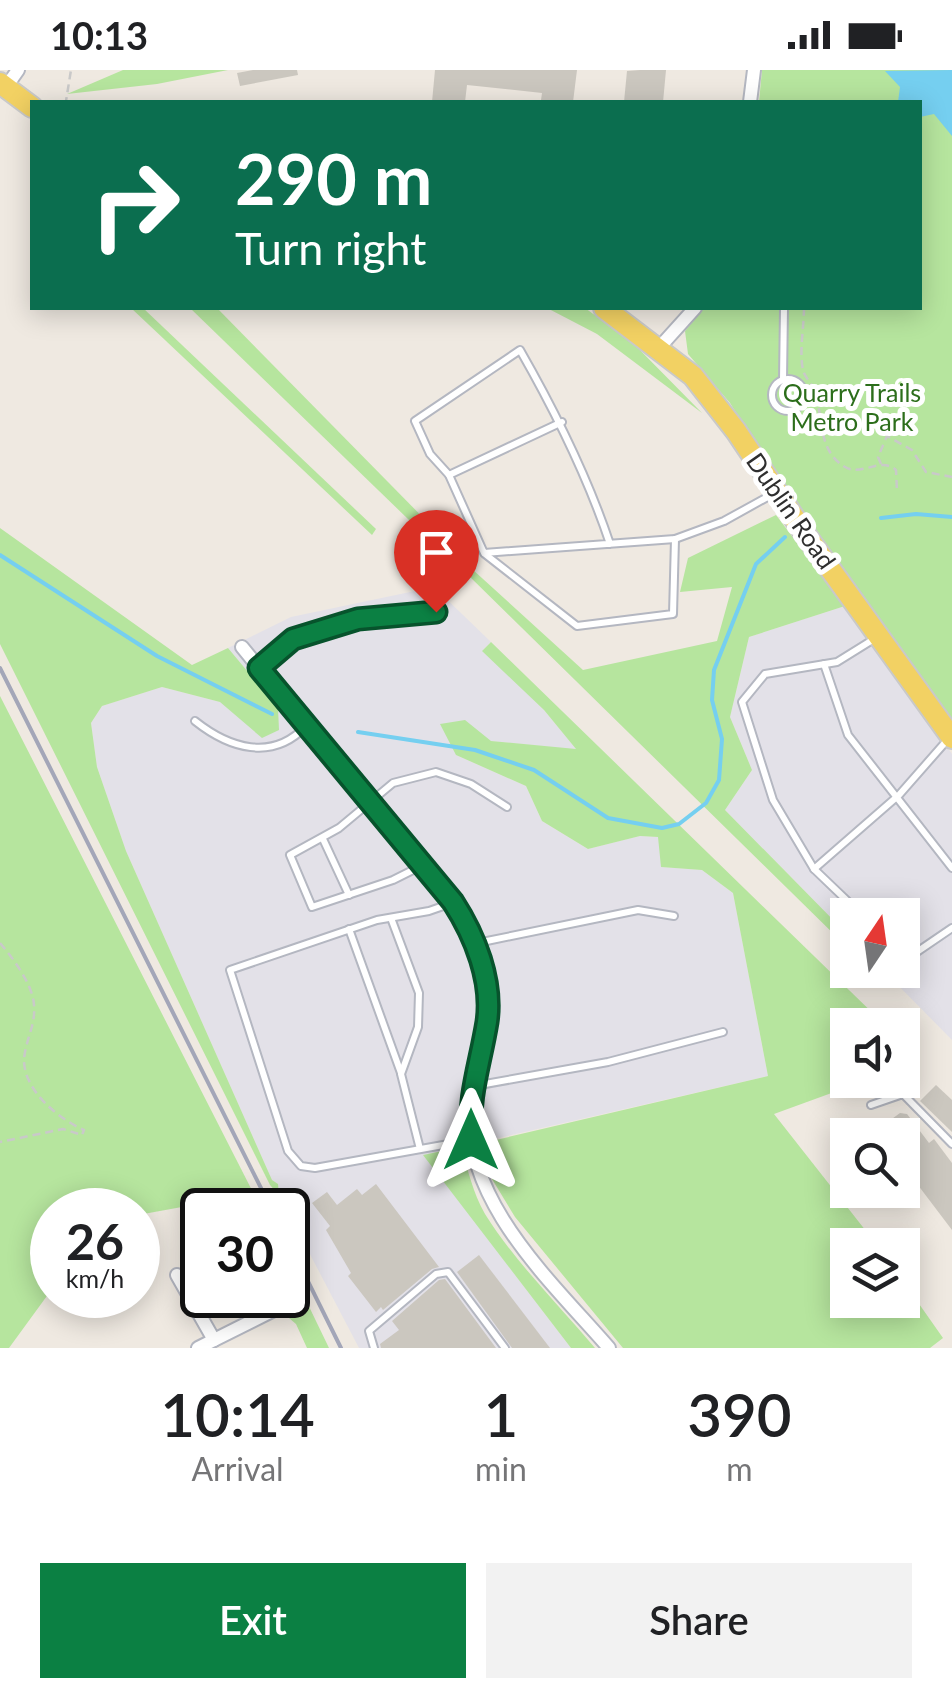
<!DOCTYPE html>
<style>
:root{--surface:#fff;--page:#f2f2f2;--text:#202124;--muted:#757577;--accent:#0b8043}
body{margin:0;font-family:Lato,sans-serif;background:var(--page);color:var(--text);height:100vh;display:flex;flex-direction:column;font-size:38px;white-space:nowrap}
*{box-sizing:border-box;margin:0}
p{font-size:32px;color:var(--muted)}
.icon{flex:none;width:55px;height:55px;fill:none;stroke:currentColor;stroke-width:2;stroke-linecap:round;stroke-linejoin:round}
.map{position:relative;height:1278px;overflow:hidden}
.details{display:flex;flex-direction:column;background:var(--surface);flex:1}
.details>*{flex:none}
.banner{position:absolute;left:30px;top:30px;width:892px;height:210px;border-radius:0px;box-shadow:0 5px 25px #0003;background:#0b6e4f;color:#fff;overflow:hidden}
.needle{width:65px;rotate:13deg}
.fabs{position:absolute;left:830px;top:828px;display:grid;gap:20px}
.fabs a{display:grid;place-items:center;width:90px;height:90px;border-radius:0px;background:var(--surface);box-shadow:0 5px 25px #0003;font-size:50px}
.speed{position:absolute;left:30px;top:1118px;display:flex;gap:20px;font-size:50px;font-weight:700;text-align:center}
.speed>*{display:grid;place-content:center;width:130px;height:130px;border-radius:50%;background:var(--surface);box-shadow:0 5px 25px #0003;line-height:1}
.speed small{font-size:25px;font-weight:400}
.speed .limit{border:5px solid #111;border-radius:15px;background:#fff;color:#111}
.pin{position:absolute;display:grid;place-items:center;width:85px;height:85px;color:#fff;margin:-102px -42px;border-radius:50% 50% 50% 0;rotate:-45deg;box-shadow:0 0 10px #0007}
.pin .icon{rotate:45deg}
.me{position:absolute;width:110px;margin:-55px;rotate:0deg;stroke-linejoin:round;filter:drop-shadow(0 0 8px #0008)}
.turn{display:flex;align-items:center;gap:35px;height:210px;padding:0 40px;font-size:45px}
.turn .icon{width:130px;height:130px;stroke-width:2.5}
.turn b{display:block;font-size:70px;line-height:85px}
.eta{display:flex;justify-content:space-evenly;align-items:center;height:170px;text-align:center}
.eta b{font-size:60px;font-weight:600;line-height:70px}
.primary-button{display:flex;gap:20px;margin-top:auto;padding:20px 40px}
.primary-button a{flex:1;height:115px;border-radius:0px;background:var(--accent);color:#fff;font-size:40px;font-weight:600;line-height:115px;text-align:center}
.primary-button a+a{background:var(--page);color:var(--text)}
.status{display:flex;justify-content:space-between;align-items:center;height:70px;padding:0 50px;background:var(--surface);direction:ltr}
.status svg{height:28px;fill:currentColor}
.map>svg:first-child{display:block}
.industrial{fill:#e3e1e8}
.green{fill:#b6e59e}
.water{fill:#75cff0}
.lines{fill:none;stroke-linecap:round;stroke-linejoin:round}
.stream{stroke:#75cff0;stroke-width:4}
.building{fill:#cbc7bf}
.service-casing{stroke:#b4b7c1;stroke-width:10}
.minor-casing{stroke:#b4b7c1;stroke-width:16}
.primary-casing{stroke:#c9c9c9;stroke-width:24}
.path{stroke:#c9c9c9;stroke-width:2.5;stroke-dasharray:8 5;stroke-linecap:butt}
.service{stroke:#fff;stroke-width:6}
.minor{stroke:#fff;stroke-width:12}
.primary{stroke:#f2d163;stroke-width:20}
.rail{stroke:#a3a6b8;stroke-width:4}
.route-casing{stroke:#07532c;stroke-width:25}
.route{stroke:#0b8043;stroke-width:18}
.labels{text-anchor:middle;stroke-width:10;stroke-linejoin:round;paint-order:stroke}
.park-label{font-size:25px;fill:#2c6e1b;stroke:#fff}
.street-label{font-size:25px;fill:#2e2e2e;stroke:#fff}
</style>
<div class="status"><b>10:13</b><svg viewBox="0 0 49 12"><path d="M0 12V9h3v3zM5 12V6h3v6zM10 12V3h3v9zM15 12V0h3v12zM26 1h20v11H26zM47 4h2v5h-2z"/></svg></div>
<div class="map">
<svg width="952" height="1278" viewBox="0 0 952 1278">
<rect width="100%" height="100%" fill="#efe9e1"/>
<g class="industrial">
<path d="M434 517 491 572 483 580 544 640 577 680 491 671 456 685 526 716 542 751 588 779 640 766 659 767 662 797 702 800 733 823 768 1006 424 1085 571 1278H359L279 1125 278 1114 272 1110 126 781 97 697 91 653 102 636 162 617 220 632 278 638 228 578 291 547Z"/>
<path d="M845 536 952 684V970L883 900H902V845H848L847 864 725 740 752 700 730 647 749 567Z"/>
</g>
<g class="green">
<path d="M123 0H228L157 14 67 24Z"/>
<path d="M762 0H952V650L763 386 730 333 688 284 685 261 704 238H920V32H759Z"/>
<path d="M131 238H143L376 459 372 465Z"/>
<path d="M190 238H217L447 472 439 479Z"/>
<path d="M547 238H585L633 273 702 343 597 264Z"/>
<path d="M776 445 845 536 749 567 730 647 752 700 725 740 847 864V877L466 503 472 499 583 600 717 571 732 517 680 522 688 488Z"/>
<path d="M0 458 192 595 228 578 278 638 279 660 262 668 220 632 162 617 102 636 91 653 97 697 126 781 272 1110 278 1114 279 1125 270 1115 0 574Z"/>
<path d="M491 572 885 955H848V1017L774 1044 877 1175H848V1230H902L903 1211 943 1268 930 1278H623L515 1147 492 1109 483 1073 768 1006 733 823 702 800 661 797 658 767 640 766 588 779 542 751 526 716 456 685 440 654 465 650 491 671 576 679 544 640 482 581Z"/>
<path d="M0 626 262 1140H249L242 1126 138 1145V1140H52V1219L9 1278H0Z"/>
<path d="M461 1077C468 1100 473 1123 485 1144 515 1192 559 1235 595 1278H571L423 1085Z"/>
<path d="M288 1193 329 1278H307L296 1254 289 1248 297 1244 288 1223Z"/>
</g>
<path class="water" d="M952 0V66L934 44 920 47V32H898L900 17 885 1Z"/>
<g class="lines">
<g class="stream">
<path d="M881 448 916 444 952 447"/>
<path d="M0 485 157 586 272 644"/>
<path d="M358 662 475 680 534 700 608 748 662 758 679 754 706 733 719 710 722 669 712 630 714 600 756 494 785 467"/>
</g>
</g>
<g class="building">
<path d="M253 0H297L298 5 240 16 237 3Z"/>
<path d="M435 0H577L573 32 541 30 542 23 467 15 465 32H432Z"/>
<path d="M640 0H666L663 32H624L627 1Z"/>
<path d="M936 1015 952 1030V1062L920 1031Z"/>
<path d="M900 1043 907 1044 929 1073 934 1069 952 1093V1160L902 1094V1065H870Z"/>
<path d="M376 1114 439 1197 432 1199 383 1240 381 1237 376 1242 348 1206 351 1203 326 1160 330 1156 312 1133 327 1122 337 1135 357 1119 362 1125Z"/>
<path d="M479 1185 550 1278H512L457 1202Z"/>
<path d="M445 1209 496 1278H381L380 1274 399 1260 392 1251 439 1210Z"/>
</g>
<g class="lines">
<g class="service-casing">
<g id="service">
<circle cx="788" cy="325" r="16"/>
<path d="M783 310 784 238"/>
<path d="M449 405 562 352"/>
<path d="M610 474C587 405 556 343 520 280L415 351 430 384 449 405 484 483 675 469 724 451 771 425"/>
<path d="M485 484 577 556 673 544 675 469"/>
<path d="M824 594 848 665 952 798"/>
<path d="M260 597 293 569 358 549 436 543"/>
<path d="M195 651C229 678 272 692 306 656"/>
<path d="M323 769 349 825"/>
<path d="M423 795 393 810 312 837 290 785 339 758 393 713 436 702 471 714 507 737"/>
<path d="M814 799 899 725 949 668"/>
<path d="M452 833 429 841 377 850 230 900 288 1081 301 1096 315 1098 471 1070"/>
<path d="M862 845 814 799 773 730 742 632 765 604 837 592 874 569"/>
<path d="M391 848 419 923 418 957 401 1004 420 1079"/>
<path d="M349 859 401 1003"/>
<path d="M477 873 638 840 674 846"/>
<path d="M902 884 908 888 952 858"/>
<path d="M474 1016 608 992 723 962"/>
<path d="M871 1035 903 1024 952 1074"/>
<path d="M374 1278 369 1261 436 1204 448 1202 505 1278"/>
</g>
</g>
<g class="minor-casing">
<g id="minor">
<path d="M6 17 18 0"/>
<path d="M750 32 754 0"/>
<path d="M658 279 695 238"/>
<path d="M242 577C284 628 325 680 367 731 403 776 458 819 476 876 484 900 490 927 487 951 483 979 472 1005 470 1033 461 1130 551 1211 609 1278"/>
<path d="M177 1205 214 1270"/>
<path d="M198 1278 276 1239"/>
</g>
</g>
<g class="primary-casing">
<g id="primary">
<path d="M0 13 32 37"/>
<path d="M604 238 693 306 736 361 805 464 952 668"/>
</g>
</g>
<g class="path">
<path d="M70 32 66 31 71 0"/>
<path d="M804 238C804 257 799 282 803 300 805 308 811 312 814 320 824 344 816 380 845 397 862 407 880 386 896 400L897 421"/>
<path d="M881 394 878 387 887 366 912 380 926 402 952 407"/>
<path d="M0 873C13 888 33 915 34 935 36 955 25 971 24 990 24 1021 59 1049 84 1060L82 1065 63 1059 0 1072"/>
</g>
<use href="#service" class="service"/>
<use href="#minor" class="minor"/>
<use href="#primary" class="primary"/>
<g class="rail">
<path d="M0 598 272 1140"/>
<path d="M288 1171 341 1278"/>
</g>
</g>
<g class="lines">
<g class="route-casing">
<path id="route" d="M436 542 358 549 293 569 259 598 453 832C475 866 493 911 487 952 480 995 468 1025 471 1070"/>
</g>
<use href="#route" class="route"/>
</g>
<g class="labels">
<g class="park-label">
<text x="852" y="332">Quarry Trails<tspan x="852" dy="29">Metro Park</tspan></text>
</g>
<g class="street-label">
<text transform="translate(791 441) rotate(55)" y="9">Dublin Road</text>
</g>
</g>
</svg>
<div class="fabs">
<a><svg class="needle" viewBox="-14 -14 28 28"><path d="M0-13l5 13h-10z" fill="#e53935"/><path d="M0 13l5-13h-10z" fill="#757577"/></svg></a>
<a><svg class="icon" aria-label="sound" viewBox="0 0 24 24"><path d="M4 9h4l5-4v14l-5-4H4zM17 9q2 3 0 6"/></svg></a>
<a><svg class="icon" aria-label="search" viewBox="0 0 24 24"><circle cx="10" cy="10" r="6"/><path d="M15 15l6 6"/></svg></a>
<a><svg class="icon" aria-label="layers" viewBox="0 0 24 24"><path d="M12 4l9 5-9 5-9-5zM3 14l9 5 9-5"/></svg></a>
</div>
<div class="speed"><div>26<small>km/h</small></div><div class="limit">30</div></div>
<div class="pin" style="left:436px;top:542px;background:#d93025"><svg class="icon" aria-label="arrive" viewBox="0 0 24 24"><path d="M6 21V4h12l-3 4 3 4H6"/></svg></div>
<svg class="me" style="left:471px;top:1070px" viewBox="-20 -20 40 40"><path d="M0-17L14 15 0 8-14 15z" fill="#0b8043" stroke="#fff" stroke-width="4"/></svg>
<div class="banner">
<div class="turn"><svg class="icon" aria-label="right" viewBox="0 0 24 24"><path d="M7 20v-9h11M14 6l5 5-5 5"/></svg><div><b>290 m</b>Turn right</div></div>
</div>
</div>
<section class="details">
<div class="eta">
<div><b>10:14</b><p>Arrival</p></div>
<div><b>1</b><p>min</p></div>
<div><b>390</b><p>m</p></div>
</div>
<div class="primary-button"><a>Exit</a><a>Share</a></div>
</section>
